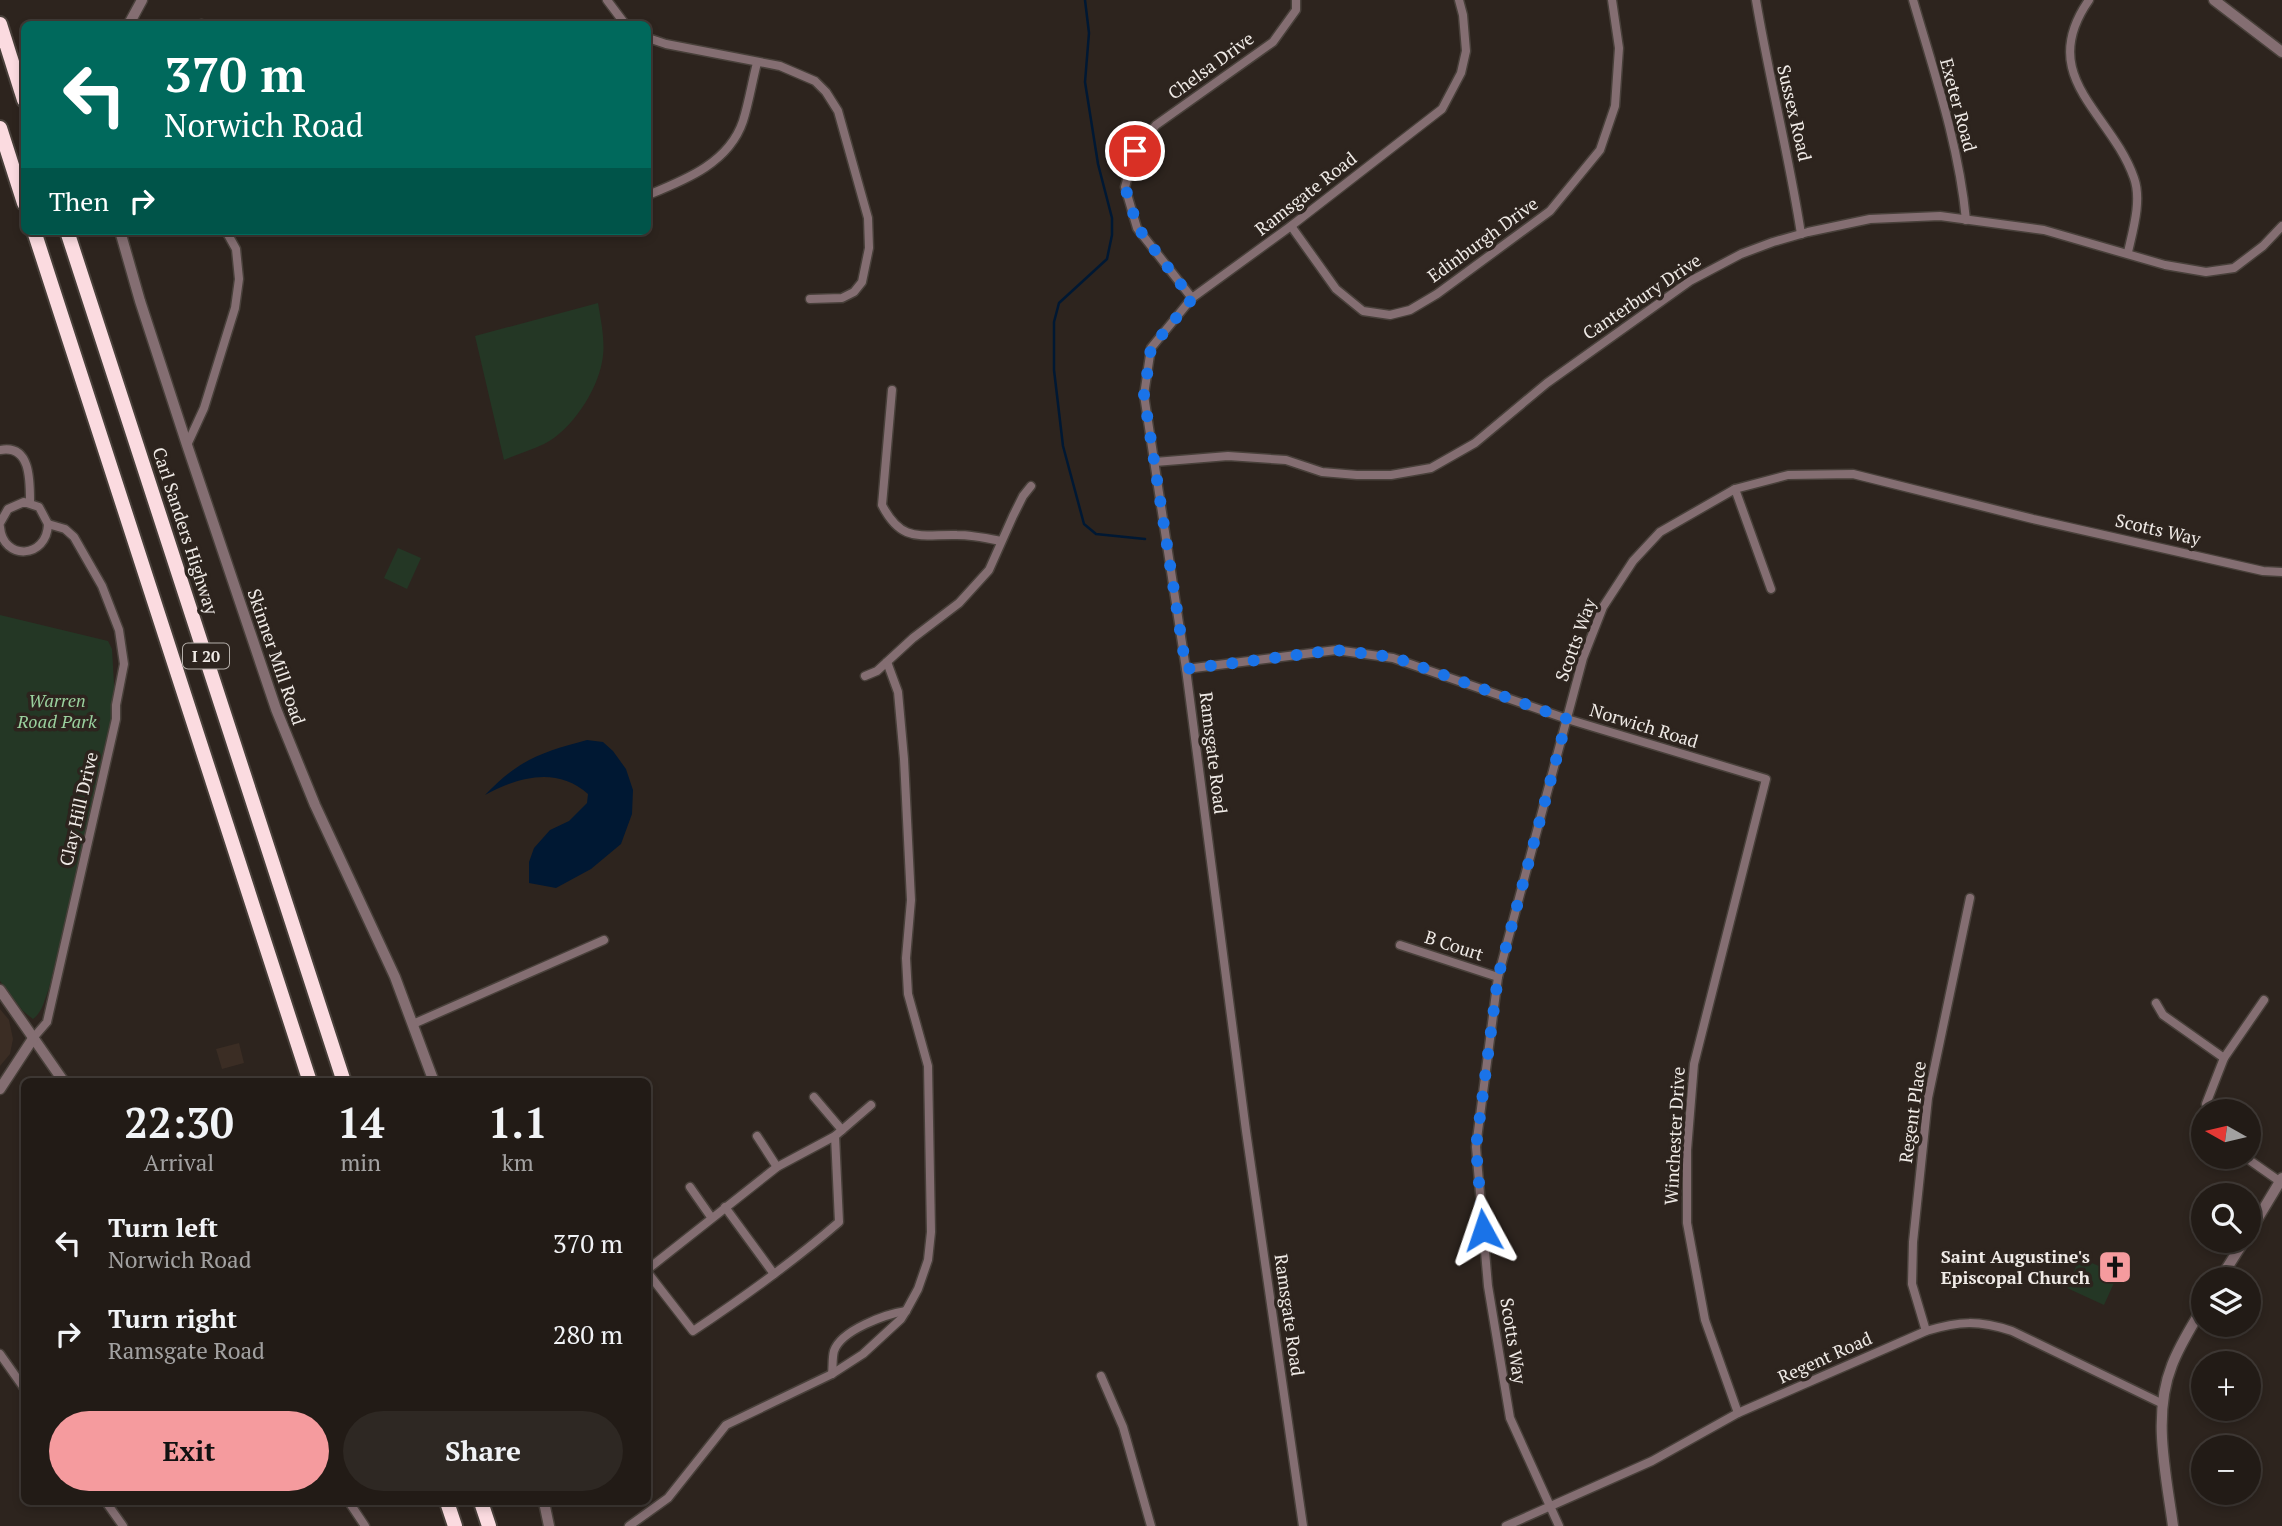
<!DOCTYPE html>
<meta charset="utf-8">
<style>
:root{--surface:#221b16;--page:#2e2823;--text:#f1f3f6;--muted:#a2a1a1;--line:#3f3935;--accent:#f59b9e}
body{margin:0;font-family:"PT Serif",serif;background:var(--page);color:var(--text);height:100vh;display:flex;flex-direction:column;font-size:26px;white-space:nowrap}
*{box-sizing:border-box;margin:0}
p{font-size:23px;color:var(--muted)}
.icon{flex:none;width:38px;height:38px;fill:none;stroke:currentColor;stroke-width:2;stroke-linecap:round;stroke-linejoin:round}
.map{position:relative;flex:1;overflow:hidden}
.side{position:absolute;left:21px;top:1078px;width:630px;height:427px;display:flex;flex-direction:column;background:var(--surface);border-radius:10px;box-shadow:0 4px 10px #0003,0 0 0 2px var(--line)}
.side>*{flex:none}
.hud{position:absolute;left:21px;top:21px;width:630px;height:214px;border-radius:10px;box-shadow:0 4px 10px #0003,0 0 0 2px var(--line);background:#00695c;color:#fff;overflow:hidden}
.needle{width:46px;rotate:278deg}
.tools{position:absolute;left:2191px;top:1099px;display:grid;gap:14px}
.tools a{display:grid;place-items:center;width:70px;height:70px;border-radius:50%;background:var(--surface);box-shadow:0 4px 10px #0003,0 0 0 2px var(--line);font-size:35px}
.pin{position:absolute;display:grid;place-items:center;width:60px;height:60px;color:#fff;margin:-30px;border:4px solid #fff;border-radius:50%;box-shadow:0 2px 7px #0007}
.me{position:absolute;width:77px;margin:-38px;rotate:355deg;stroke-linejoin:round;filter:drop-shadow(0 0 5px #0008)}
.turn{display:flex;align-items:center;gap:24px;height:147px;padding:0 28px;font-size:32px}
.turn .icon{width:91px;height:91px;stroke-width:2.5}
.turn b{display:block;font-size:49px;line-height:60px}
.then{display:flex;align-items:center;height:66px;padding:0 28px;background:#0003;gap:14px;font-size:26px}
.eta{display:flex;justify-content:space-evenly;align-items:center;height:119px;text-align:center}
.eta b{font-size:42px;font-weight:600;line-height:49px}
.cta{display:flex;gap:14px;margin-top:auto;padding:14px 28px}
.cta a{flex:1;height:80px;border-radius:42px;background:var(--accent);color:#111;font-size:28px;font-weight:600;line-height:80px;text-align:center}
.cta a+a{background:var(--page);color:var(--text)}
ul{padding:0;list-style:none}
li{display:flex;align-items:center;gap:21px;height:91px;padding:0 28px}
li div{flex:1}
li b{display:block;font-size:26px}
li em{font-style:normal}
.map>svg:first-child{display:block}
.built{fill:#3b2d24}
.green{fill:#243725}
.water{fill:#001833}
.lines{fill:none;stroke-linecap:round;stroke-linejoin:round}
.stream{stroke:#001833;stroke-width:2.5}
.minor-casing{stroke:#48403a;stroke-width:11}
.tertiary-casing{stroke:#48403a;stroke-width:13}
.motorway-casing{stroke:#48403a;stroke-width:18}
.minor{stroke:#846e72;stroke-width:8}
.tertiary{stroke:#846e72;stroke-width:10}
.motorway{stroke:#fbdbe0;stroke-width:14}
.route{stroke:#1a73e8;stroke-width:12;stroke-dasharray:0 21.6}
.labels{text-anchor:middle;stroke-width:7;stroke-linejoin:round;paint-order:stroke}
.shield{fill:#2d241e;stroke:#b5afaa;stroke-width:2}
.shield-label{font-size:16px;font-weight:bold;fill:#efeae6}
.street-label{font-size:18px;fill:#efeae6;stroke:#2d241e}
.park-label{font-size:18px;font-style:italic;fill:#9ad19e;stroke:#2d241e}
.poi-label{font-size:18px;font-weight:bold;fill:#efeae6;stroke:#2d241e;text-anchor:end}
</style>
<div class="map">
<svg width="2282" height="1526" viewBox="0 0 2282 1526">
<rect width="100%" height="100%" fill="#2d241e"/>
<g class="built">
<path d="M0 1009 9 1020 13 1039 10 1054 0 1066Z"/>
<path d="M239 1043 244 1063 222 1069 216 1049Z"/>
</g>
<g class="green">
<path d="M598 303C601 321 606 343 602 362 597 391 571 431 544 444 532 450 517 454 504 460L475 336Z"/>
<path d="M398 548 421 558 407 589 384 578Z"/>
<path d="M0 615 108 641 112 649 116 719 49 988C45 999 42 1013 33 1019L23 1011 0 981Z"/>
<path d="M2082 1252 2089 1255 2087 1261 2118 1274 2104 1305 2067 1288Z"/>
</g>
<path class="water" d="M587 740 603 742 613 751 626 769 633 790 632 814 621 844 591 869 556 888 529 883V862L534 848 550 830 569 821 587 803 588 794C557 766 518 777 485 795 518 760 542 752 587 740Z"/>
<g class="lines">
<path class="stream" d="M1085 0 1089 33 1085 82 1098 164 1112 218V235L1107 259 1059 303 1054 322V370L1063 446 1084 524 1096 534 1145 539"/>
<g class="minor-casing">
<g id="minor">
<path d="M607 0 625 24"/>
<path d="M1756 0C1769 78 1789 155 1801 234"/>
<path d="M1913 0C1934 72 1959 145 1966 220"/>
<path d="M2089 0C2035 77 2111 112 2134 178 2142 200 2133 230 2128 252"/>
<path d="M201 24H202"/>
<path d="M648 38 666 44 780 66 815 81 826 92 838 111 868 218 869 248 862 282 854 292 842 298 810 299"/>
<path d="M648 195C685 180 729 163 743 121 749 102 752 82 757 63"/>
<path d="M1291 226 1336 289 1363 311 1390 315 1410 310 1437 294 1550 211 1600 150 1615 106 1619 48 1612 0"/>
<path d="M1192 298 1137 228 1125 187 1135 151 1156 125 1273 42 1296 10V0"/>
<path d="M892 390 882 505C902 544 921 534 957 535 972 535 986 538 1001 541"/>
<path d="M187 445 204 408 235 308 239 279 236 249 226 231"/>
<path d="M0 450C31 444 30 481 30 503"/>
<path d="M1155 462 1228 456 1286 460 1322 472 1357 475H1391L1431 468 1475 443 1547 383 1690 281 1741 254 1773 242 1808 232 1870 219 1940 216 2044 230 2165 265 2206 272 2234 268 2263 246 2282 226"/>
<path d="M1735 489 1771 589"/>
<path d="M0 523 8 509 24 502 39 507 48 524C47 559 3 561 0 527"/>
<path d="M1186 669 1336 650 1393 658 1567 719 1766 779 1694 1064 1687 1150V1223L1705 1320 1738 1413"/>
<path d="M865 676 877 671 913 638 959 603 989 570 1013 516 1023 496 1031 486"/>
<path d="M1400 945 1498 977"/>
<path d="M2156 1003 2163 1015 2224 1058"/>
<path d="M413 1024 604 940"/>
<path d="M34 1037 47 1022 116 719V705L124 664 119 630 102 586 74 537 65 529 48 524"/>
<path d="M814 1097 842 1130"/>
<path d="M2208 1111 2206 1104 2224 1058 2264 1000"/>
<path d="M757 1136 777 1167"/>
<path d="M835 1136 871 1105"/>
<path d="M2245 1157 2282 1183"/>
<path d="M690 1187 711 1217"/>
<path d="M725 1207 774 1274"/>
<path d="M648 1269 777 1167 835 1136 839 1222C793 1262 744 1297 693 1331L648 1273"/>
<path d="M1926 1331 1912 1284 1913 1242 1928 1098 1970 898"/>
<path d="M0 1354 24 1388"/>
<path d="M832 1374C833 1367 832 1358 834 1351 841 1330 886 1314 906 1311"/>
<path d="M1101 1376 1123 1427 1151 1526"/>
<path d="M106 1502 123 1526"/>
<path d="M349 1502 365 1526"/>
<path d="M629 1526 668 1498 726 1425 832 1374 863 1354 901 1319 906 1311 918 1289 928 1260 931 1232 928 1066 908 994 906 958 911 900 904 759 898 692 887 662"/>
<path d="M1303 1526 1246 1131 1186 669 1144 395 1151 348 1192 298 1291 226 1442 109 1461 73 1466 51 1463 15 1459 0"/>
<path d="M1506 1526 1652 1461 1738 1413 1926 1331C1960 1321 1978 1320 2012 1331L2163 1404"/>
<path d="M1559 1526 1510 1418 1488 1286 1476 1147 1498 977 1583 658 1603 607 1633 561 1660 532 1735 489 1788 475 1853 474 2033 519 2263 571 2282 572"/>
</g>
</g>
<g class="tertiary-casing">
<g id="tertiary">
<path d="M2214 0 2282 52"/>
<path d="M129 24 142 0"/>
<path d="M120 231 140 301 187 445 276 709 315 805 395 977 434 1082"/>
<path d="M0 990 64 1082"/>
<path d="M0 1089 34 1037"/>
<path d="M2249 1233 2282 1178"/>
<path d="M2220 1279 2244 1241"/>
<path d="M544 1502 549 1526"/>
<path d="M2173 1526C2166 1474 2152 1415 2172 1365 2180 1344 2192 1326 2203 1307"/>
</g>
</g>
<g class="motorway-casing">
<g id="motorway">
<path d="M0 24 24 100"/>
<path d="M0 128 24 203"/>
<path d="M34 231 310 1082"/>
<path d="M67 231 344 1082"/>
<path d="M447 1502 455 1526"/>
<path d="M481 1502 489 1526"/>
</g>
</g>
<use href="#minor" class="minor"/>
<use href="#tertiary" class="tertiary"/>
<use href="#motorway" class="motorway"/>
</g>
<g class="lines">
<path class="route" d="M1135 151 1125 187 1138 228 1192 299 1151 348 1144 395 1186 669 1336 650 1393 657 1567 719 1498 977 1476 1147 1483 1230"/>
</g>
<defs>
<g id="church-square" transform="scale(1.75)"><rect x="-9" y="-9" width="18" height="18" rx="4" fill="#f59b9e" stroke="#2d241e"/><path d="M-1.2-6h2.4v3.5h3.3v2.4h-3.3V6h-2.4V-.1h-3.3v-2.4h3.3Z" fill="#111"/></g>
</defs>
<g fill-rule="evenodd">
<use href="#church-square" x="2115" y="1267"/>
</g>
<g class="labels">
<rect class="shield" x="183" y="643.5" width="46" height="25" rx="5"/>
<g class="shield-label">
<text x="206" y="662">I 20</text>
</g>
<g class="street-label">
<text transform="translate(1211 66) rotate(-36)" y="6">Chelsa Drive</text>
<text transform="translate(1958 105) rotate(75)" y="6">Exeter Road</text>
<text transform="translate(1794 113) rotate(77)" y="6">Sussex Road</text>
<text transform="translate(1306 194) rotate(-38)" y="6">Ramsgate Road</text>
<text transform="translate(1483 240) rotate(-36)" y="6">Edinburgh Drive</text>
<text transform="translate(1642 297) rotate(-34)" y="6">Canterbury Drive</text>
<text transform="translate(2158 530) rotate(13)" y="6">Scotts Way</text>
<text transform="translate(185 531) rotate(72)" y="6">Carl Sanders Highway</text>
<text transform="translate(1576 640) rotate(-70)" y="6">Scotts Way</text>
<text transform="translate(276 657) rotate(71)" y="6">Skinner Mill Road</text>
<text transform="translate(1644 726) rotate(17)" y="6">Norwich Road</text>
<text transform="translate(1213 753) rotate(83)" y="6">Ramsgate Road</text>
<text transform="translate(79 809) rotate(-77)" y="6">Clay Hill Drive</text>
<text transform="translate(1454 946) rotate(18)" y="6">B Court</text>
<text transform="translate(1913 1112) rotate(-82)" y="6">Regent Place</text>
<text transform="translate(1675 1136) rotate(-87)" y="6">Winchester Drive</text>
<text transform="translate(1289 1315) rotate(82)" y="6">Ramsgate Road</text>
<text transform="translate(1513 1341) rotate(81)" y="6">Scotts Way</text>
<text transform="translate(1825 1358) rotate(-24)" y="6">Regent Road</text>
</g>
<g class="park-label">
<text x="57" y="707">Warren<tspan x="57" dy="21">Road Park</tspan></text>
</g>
<g class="poi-label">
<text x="2090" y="1263">Saint Augustine's<tspan x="2090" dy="21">Episcopal Church</tspan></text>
</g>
</g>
</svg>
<div class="tools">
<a><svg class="needle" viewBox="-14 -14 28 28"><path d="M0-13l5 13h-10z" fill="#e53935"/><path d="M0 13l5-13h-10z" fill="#a2a1a1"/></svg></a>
<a><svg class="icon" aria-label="search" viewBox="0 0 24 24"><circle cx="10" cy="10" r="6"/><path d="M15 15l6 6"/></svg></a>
<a><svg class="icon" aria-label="layers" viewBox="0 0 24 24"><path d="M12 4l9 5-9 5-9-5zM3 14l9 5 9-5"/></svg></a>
<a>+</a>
<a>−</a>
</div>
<div class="pin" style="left:1135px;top:151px;background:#d93025"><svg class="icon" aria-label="arrive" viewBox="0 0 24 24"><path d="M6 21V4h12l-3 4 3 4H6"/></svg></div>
<svg class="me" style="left:1483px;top:1230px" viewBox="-20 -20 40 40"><path d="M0-17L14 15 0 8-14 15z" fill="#1a73e8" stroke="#fff" stroke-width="4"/></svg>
<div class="hud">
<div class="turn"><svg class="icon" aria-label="left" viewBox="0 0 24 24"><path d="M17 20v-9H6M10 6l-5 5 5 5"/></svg><div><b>370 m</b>Norwich Road</div></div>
<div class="then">Then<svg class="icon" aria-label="right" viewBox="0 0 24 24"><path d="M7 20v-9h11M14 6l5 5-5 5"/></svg></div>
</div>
<section class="side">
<div class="eta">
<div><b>22:30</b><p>Arrival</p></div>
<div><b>14</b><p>min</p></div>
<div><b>1.1</b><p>km</p></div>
</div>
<ul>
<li><svg class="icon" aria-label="left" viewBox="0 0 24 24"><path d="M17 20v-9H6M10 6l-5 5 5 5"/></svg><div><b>Turn left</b><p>Norwich Road</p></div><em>370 m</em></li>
<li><svg class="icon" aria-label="right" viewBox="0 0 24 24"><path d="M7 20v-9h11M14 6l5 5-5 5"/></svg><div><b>Turn right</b><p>Ramsgate Road</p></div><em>280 m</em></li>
</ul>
<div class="cta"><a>Exit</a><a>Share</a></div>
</section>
</div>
